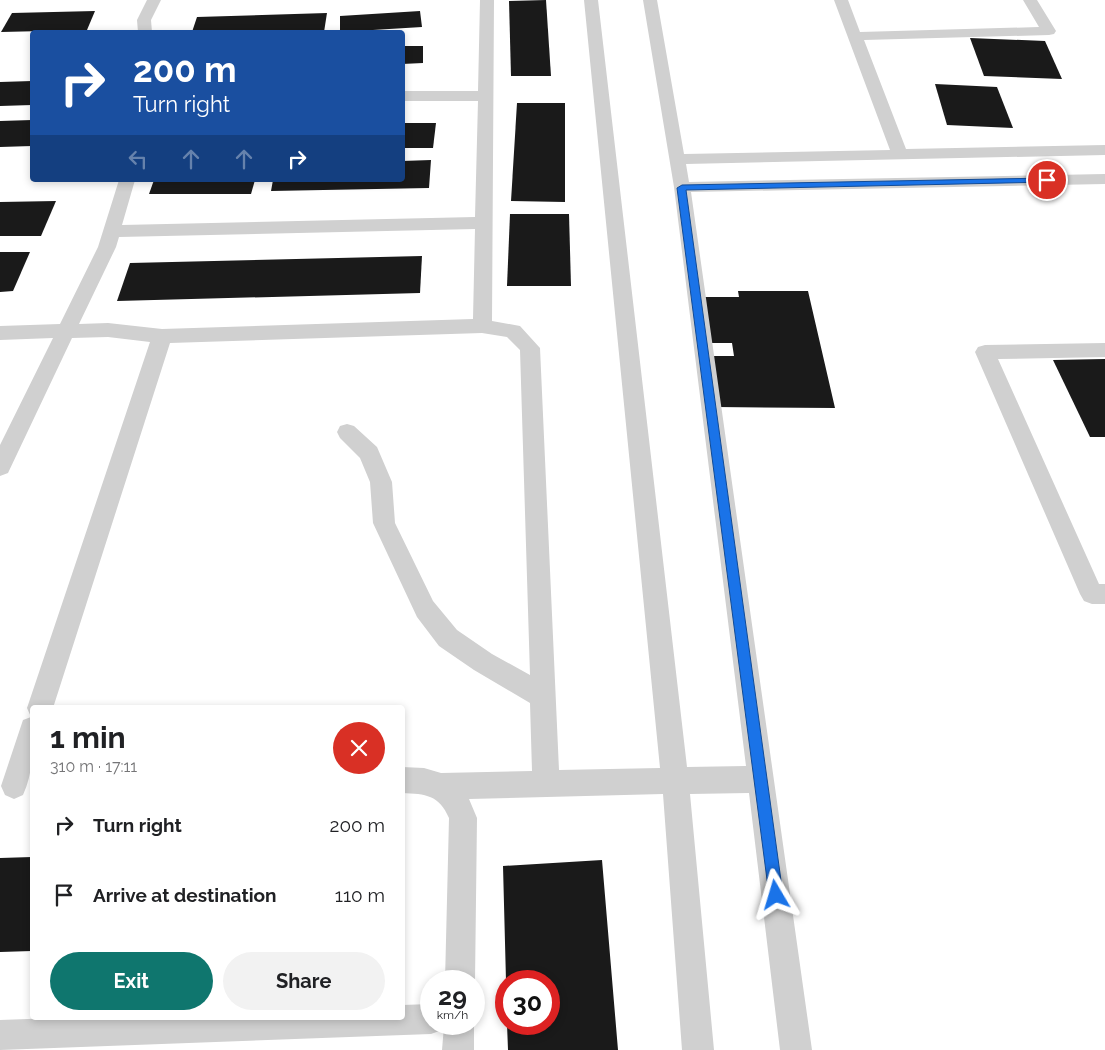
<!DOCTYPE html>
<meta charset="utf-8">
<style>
:root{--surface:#fff;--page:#f2f2f2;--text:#202124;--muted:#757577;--accent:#0f766e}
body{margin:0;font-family:Raleway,sans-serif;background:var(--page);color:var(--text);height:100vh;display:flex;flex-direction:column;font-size:19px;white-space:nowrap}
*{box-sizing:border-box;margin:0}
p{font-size:16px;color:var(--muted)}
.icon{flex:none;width:28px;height:28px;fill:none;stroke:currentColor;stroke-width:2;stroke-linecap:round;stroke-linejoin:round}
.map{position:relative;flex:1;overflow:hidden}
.side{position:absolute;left:30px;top:705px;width:375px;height:315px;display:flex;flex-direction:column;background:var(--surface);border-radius:5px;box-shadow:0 2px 8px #0003}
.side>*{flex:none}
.top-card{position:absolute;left:30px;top:30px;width:375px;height:152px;border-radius:5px;box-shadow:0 2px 8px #0003;background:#1a4fa0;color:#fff;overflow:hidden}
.speed{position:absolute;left:420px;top:970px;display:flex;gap:10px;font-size:25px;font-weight:700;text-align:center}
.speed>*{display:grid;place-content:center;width:65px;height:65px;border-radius:50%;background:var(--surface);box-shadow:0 2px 8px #0003;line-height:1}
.speed small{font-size:12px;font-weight:400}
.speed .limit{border:8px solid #d22;background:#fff;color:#111}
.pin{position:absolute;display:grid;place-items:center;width:42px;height:42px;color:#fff;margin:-21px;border:2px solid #fff;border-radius:50%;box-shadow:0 1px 5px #0007}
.me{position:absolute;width:55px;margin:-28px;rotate:353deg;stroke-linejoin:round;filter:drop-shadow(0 0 4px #0008)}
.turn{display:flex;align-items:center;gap:18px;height:105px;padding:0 20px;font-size:22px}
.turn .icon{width:65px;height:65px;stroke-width:2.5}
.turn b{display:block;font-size:35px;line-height:42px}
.lanes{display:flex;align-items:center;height:48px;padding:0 20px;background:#0003;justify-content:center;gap:25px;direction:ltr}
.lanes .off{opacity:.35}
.round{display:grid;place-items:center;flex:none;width:52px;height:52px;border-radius:26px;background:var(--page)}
.headline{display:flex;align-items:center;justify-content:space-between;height:85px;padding:0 20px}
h1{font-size:30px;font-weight:700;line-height:38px}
.cta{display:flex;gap:10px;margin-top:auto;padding:10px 20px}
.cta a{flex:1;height:58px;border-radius:30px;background:var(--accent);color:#fff;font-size:20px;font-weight:700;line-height:58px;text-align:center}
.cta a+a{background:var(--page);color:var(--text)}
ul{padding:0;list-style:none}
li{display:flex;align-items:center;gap:15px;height:70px;padding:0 20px}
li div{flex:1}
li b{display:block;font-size:19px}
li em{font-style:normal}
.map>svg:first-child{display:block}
.building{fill:#1a1a1a}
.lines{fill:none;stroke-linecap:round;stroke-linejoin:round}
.minor{fill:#d0d0d0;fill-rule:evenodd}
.route{fill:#1a73e8;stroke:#114b97}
</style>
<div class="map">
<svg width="1105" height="1050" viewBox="0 0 1105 1050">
<rect width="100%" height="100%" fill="#fff"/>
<g class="building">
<path d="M546 0 551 76H511L509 1Z"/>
<path d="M95 11 87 30 1 32 12 13Z"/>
<path d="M420 11 422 27 340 32V16Z"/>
<path d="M327 13 324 32H192L197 17Z"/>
<path d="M970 38 1045 41 1062 79 984 76Z"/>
<path d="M402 46H423V63L402 64Z"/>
<path d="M32 81V105L0 106V82Z"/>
<path d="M935 84 997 87 1013 128 947 125Z"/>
<path d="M517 103H565V202L511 201Z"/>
<path d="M32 120V146L0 147V121Z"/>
<path d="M402 123H436L433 148H402Z"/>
<path d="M431 160 429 188 271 191 273 180H402V161Z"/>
<path d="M154 180H255L251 194H149Z"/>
<path d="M56 201 41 236H0V202Z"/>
<path d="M510 214H569L571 286H507Z"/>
<path d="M0 252H30L13 291 0 292Z"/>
<path d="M422 256 420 293 117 301 130 263Z"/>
<path d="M738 291H808L835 408 717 407 710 356H734L732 343H709L703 297H739Z"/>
<path d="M1105 359V437H1090L1053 360Z"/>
<path d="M32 857V951L0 952V858Z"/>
<path d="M602 860 618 1050H508L507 1024H549V981H506L503 866Z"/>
</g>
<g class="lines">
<g class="minor">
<path d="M147 0H161L151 20 152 32H138L137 20Z"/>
<path d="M480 0H494L492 321 520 326 540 348 559 770 660 768 584 0H598L687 767 746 766 674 187 643 0H657L684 154 890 150 834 0H848L860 32 1039 27 1023 0H1037L1056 31 1054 34 1049 35 864 40 906 149 1105 145V155L686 164 689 182 1105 174V184L691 192 812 1050H780L749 793 690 794 714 1050H682L663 794 469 799 477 818 475 981 474 984V981H445L449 818C439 795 426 794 402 793V767L424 768 441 773 532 771 530 703 474 670 439 646 417 617 373 523 370 482 360 458 340 438 337 432 340 426 347 424 354 426 377 447 392 482 395 523 433 601 457 630 492 654 530 675 520 350 507 337 482 333 170 343 53 708H32C32 739 36 766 23 795L14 799 5 795 1 786 23 720 31 717 27 708 150 342 108 337 72 338 8 473 0 476V445L53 338 0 340V326L60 324 98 247 119 180H135L122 225 475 217 478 101H402V91H478ZM475 229 473 319 162 329 108 323 79 324 116 247 119 237Z"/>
<path d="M1105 343V357L998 359 1099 584H1105V604H1092L1084 601 1080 594 975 352 978 347 985 345Z"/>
<path d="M431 1004V1024L474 1022V1050H442L444 1026 442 1030 431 1034 0 1050V1020L55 1018H402V1005Z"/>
</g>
</g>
<path class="route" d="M1047 178H1050V182L686 190 783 895 781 900 776 902 771 900 769 895 677 188 682 185Z"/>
</svg>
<div class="speed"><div>29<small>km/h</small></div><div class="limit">30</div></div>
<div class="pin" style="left:1047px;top:180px;background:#d93025"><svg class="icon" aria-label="arrive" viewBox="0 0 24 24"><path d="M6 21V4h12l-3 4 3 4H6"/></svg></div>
<svg class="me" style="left:776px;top:895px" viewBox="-20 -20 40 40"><path d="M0-17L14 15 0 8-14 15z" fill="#1a73e8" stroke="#fff" stroke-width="4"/></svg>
<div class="top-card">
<div class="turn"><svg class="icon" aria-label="right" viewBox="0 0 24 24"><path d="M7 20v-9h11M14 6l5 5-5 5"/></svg><div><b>200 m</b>Turn right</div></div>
<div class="lanes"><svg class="icon off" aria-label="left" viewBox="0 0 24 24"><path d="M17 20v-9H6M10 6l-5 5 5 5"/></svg><svg class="icon off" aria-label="ahead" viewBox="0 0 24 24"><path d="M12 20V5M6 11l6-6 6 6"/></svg><svg class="icon off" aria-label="ahead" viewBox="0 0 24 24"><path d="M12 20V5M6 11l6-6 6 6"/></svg><svg class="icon" aria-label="right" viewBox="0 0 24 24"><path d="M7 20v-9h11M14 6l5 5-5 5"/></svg></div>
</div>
<section class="side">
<div class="headline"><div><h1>1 min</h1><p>310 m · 17:11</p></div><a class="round" style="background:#d93025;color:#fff"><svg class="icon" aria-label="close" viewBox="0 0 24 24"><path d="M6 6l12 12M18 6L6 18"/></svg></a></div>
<ul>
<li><svg class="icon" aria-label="right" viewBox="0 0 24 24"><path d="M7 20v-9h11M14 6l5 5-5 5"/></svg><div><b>Turn right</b></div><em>200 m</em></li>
<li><svg class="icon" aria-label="arrive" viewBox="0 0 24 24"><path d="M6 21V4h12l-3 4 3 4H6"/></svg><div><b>Arrive at destination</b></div><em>110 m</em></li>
</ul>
<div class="cta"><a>Exit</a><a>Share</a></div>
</section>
</div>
